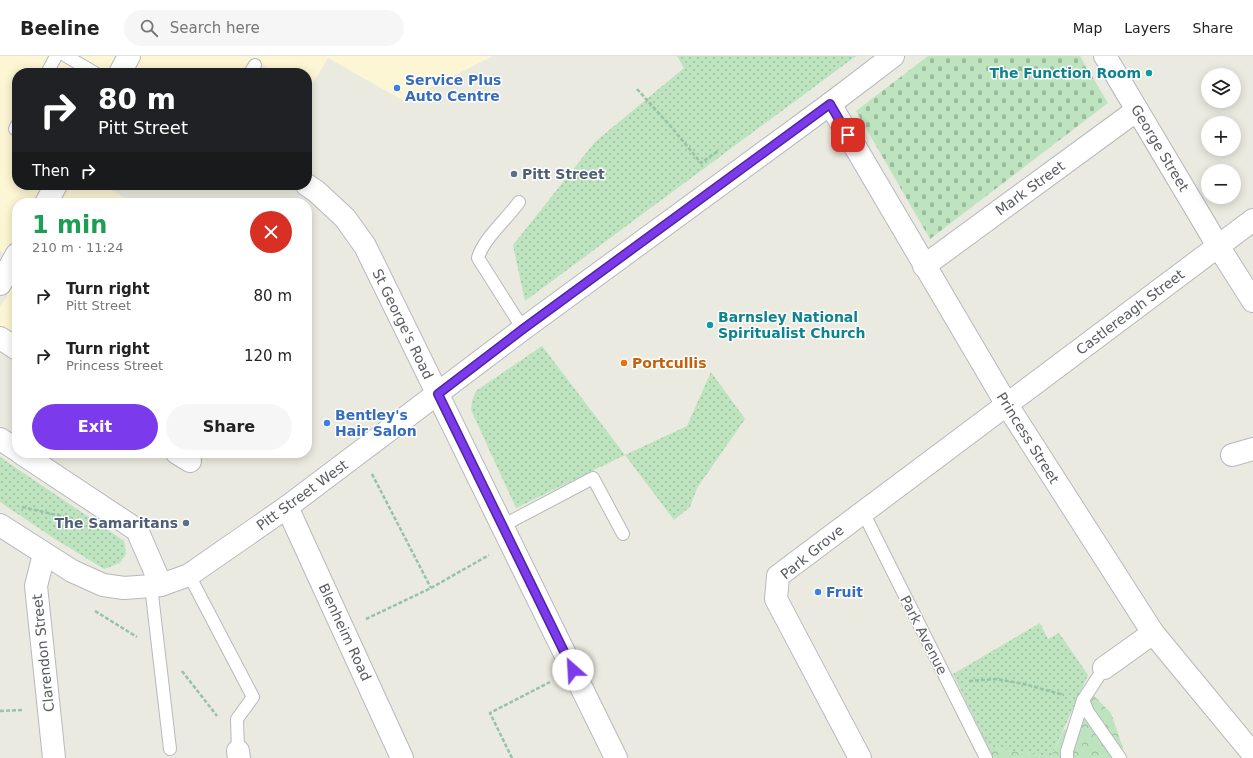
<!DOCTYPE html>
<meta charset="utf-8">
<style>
:root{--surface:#fff;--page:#f6f6f6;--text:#222;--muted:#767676;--line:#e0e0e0;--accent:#7c3aed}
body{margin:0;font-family:"DejaVu Sans",sans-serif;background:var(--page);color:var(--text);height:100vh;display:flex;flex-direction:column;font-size:15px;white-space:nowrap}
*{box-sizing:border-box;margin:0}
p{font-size:13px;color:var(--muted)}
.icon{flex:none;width:22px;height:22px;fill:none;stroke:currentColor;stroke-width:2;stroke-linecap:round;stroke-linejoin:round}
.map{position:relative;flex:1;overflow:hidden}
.side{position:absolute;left:12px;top:142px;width:300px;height:260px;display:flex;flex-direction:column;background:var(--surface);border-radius:16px;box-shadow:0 2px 10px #0003}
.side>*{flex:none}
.guide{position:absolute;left:12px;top:12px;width:300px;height:122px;border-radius:16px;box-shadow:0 2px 10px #0003;background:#202124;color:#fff;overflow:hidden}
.buttons{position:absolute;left:1201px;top:12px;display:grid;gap:8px}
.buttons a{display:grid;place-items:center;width:40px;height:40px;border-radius:50%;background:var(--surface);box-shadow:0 2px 10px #0003;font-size:20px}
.pin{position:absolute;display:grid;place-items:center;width:34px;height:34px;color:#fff;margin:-17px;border-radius:8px;box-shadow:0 2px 6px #0006}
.me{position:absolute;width:44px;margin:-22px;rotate:334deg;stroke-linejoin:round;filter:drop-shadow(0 0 3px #0008)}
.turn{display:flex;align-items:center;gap:14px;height:84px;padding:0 20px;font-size:18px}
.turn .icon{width:52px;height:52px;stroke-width:2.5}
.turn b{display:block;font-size:28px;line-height:34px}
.then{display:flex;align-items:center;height:38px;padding:0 20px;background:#0003;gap:8px;font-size:15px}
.round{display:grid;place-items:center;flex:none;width:42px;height:42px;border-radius:21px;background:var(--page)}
.summary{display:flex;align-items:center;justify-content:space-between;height:68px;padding:0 20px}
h1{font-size:24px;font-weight:800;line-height:30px;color:#1e9e55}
.cta{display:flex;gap:8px;margin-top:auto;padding:8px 20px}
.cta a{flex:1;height:46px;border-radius:24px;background:var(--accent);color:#fff;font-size:16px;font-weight:800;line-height:46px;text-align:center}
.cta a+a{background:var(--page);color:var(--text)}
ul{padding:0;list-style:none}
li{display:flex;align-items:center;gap:12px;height:60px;padding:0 20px}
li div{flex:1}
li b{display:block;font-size:15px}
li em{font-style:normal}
header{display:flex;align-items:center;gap:24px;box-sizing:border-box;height:56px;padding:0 20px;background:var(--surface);border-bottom:1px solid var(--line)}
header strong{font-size:19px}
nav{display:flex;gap:22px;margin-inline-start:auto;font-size:14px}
.search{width:280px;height:36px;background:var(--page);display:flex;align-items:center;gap:10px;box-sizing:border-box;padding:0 14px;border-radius:22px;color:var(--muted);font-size:15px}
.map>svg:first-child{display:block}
.commercial{fill:#fcf6d4}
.green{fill:url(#green-dots)}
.forest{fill:url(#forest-crowns)}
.cemetery{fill:url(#cemetery-stones)}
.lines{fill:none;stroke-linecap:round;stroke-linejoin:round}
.service-casing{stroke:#b6b8bd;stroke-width:14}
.minor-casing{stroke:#b6b8bd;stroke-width:24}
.tertiary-casing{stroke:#b6b8bd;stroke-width:24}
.path{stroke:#96c3a6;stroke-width:2.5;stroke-dasharray:4 2;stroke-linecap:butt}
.service{stroke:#fff;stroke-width:12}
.minor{stroke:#fff;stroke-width:22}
.tertiary{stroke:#fff;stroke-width:22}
.route-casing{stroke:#51269a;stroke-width:10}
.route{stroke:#7c3aed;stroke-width:7}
.culture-dot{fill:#0f9aa8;stroke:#fff;stroke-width:1.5}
.shop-dot{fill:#3f7fe0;stroke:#fff;stroke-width:1.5}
.service-dot{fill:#5c6f8a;stroke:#fff;stroke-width:1.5}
.food-dot{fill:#e8710a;stroke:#fff;stroke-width:1.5}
.labels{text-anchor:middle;stroke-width:3;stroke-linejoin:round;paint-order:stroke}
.culture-label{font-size:14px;font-weight:bold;fill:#0d838f;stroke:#fff;text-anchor:end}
.shop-label{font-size:14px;font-weight:bold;fill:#366cbe;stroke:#fff;text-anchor:start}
.street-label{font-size:14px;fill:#595c61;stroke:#fff}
.service-label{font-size:14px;font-weight:bold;fill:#4e5e75;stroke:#fff;text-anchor:start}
.food-label{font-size:14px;font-weight:bold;fill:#c56008;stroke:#fff;text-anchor:start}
</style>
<header>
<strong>Beeline</strong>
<div class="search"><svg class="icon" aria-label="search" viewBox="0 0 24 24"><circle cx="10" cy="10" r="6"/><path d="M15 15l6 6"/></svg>Search here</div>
<nav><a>Map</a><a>Layers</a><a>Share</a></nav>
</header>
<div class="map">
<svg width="1253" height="702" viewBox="0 0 1253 702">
<defs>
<pattern id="green-dots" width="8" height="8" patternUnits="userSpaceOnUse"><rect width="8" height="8" fill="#bde3bf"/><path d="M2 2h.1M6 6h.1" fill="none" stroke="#9dbb9f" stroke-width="1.8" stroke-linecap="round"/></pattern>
<pattern id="forest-crowns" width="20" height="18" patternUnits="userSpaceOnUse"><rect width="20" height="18" fill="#bde3bf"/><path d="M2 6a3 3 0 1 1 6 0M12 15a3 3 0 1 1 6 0" fill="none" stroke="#9dbb9f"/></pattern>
<pattern id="cemetery-stones" width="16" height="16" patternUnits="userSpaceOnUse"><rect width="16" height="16" fill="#bde3bf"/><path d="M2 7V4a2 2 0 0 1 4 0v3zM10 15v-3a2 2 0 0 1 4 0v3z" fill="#9dbb9f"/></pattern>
</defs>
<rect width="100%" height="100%" fill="#ebeae0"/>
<g class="commercial">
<path d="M0 0H493L404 45 328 2 308 35 307 17H277L251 2 242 17H17V129H101L135 147H17V205L0 195Z"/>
<path d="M17 222V281L0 270V252Z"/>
</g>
<g class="green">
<path d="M677 0H856L525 245 513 189 595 86 684 12Z"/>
<path d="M542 290 625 399 687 370 711 316 745 363 697 432 690 451 674 464 625 399 516 452 471 354 472 345 476 335Z"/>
<path d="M0 401 124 485 126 498 120 507 104 513 52 481 0 446Z"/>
<path d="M1040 567 1048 583 1059 577 1088 619 1051 701 988 691 953 618Z"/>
</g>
<path class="forest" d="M1093 639 1111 657 1123 692 1122 702H989L988 691 1051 701 1064 674 1080 670Z"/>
<path class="cemetery" d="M928 0H1080L1108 47 930 183 856 55Z"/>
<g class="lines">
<g class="service-casing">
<g id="service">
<path d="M66 0 95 17"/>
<path d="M47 17 56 0"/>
<path d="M250 17 255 9"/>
<path d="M15 73 17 69"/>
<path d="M519 146C507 163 483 183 478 202L523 273"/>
<path d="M863 456 986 702"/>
<path d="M502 470 593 422 623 478"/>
<path d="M189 519 253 641 237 663 238 695"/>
<path d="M151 530 170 693"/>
<path d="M1083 644 1088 656 1120 702"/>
<path d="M1067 702V695L1083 644 1104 612"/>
</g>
</g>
<g class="minor-casing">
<g id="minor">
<path d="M1105 0 1218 190 1253 245"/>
<path d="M830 48 1007 349 1153 577 1253 698"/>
<path d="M307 129 317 136 345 162 365 190 616 702"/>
<path d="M924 210 1137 54"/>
<path d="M0 282 17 293"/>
<path d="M0 383 17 394"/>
<path d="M21 397 137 474 161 529"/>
<path d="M177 397 190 405"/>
<path d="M1232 399 1253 393"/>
<path d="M287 451 402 702"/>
<path d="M0 469 72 515 103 529 124 532 151 530 161 529 189 519 287 451 523 273 830 48 893 0"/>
<path d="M44 498 36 530 54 702"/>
<path d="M1104 612 1153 577"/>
<path d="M238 695 239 702"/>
<path d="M860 702 776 543 778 520 1253 164"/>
</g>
</g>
<g class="tertiary-casing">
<g id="tertiary">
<path d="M120 17 129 0"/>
<path d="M46 147 56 129"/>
<path d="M0 228 17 198"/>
</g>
</g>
<g class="path">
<path d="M637 33 673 73 701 107 718 95"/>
<path d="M372 418 431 532"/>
<path d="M22 451 74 463"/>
<path d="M95 555 137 581"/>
<path d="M366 563 431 532 489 499"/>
<path d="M182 615 217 660"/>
<path d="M969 625 996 623 1024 628 1064 639"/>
<path d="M0 655 23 654"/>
<path d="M512 702 490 657 550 626"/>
</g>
<use href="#service" class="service"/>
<use href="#minor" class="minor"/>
<use href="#tertiary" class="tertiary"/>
</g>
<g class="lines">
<g class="route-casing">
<path id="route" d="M573 614 438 338 523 273 830 48 848 79"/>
</g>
<use href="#route" class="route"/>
</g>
<g class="culture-dot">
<circle cx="1149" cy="17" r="4"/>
<circle cx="710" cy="269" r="4"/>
</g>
<g class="shop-dot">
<circle cx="397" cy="32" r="4"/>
<circle cx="327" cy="367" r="4"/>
<circle cx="818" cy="536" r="4"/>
</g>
<g class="service-dot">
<circle cx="514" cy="118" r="4"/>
<circle cx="186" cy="467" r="4"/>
</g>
<circle class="food-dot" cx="624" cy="307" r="4"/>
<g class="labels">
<g class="culture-label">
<text x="1141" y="22">The Function Room</text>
<text x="718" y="266" text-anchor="start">Barnsley National<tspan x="718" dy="16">Spiritualist Church</tspan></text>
</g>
<g class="shop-label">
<text x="405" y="29">Service Plus<tspan x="405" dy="16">Auto Centre</tspan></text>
<text x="335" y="364">Bentley's<tspan x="335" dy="16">Hair Salon</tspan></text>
<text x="826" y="541">Fruit</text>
</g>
<g class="street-label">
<text transform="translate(1160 92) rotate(59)" y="5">George Street</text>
<text transform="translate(1030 132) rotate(-36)" y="5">Mark Street</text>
<text transform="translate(1130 256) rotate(-37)" y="5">Castlereagh Street</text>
<text transform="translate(403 268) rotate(64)" y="5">St George's Road</text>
<text transform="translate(1028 382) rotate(58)" y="5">Princess Street</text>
<text transform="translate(302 439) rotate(-36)" y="5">Pitt Street West</text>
<text transform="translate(812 496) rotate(-39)" y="5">Park Grove</text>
<text transform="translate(345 576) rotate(65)" y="5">Blenheim Road</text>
<text transform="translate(924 579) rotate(63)" y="5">Park Avenue</text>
<text transform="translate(43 597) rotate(-96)" y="5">Clarendon Street</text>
</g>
<g class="service-label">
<text x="522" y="123">Pitt Street</text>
<text x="178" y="472" text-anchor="end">The Samaritans</text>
</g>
<g class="food-label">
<text x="632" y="312">Portcullis</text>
</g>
</g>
</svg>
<div class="buttons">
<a><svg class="icon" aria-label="layers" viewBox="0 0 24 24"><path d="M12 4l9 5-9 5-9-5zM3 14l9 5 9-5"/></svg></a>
<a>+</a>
<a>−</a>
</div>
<div class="pin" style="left:848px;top:79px;background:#d93025"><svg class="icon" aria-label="arrive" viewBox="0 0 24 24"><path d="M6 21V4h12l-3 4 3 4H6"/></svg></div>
<svg class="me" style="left:573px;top:614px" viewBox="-20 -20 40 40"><circle r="19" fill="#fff"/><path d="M0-13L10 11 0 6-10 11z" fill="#7c3aed"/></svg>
<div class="guide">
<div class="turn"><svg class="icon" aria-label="right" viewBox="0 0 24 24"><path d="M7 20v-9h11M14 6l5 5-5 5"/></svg><div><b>80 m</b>Pitt Street</div></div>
<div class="then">Then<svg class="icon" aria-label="right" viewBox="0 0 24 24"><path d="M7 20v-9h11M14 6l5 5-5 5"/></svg></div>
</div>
<section class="side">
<div class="summary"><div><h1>1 min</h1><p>210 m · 11:24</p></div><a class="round" style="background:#d93025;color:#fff"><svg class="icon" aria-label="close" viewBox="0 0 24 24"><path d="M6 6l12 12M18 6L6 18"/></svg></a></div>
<ul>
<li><svg class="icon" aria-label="right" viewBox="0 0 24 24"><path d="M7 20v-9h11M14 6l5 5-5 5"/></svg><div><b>Turn right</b><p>Pitt Street</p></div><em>80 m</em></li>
<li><svg class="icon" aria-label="right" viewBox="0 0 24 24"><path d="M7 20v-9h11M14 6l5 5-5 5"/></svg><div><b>Turn right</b><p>Princess Street</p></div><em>120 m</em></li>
</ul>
<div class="cta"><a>Exit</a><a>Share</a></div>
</section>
</div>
